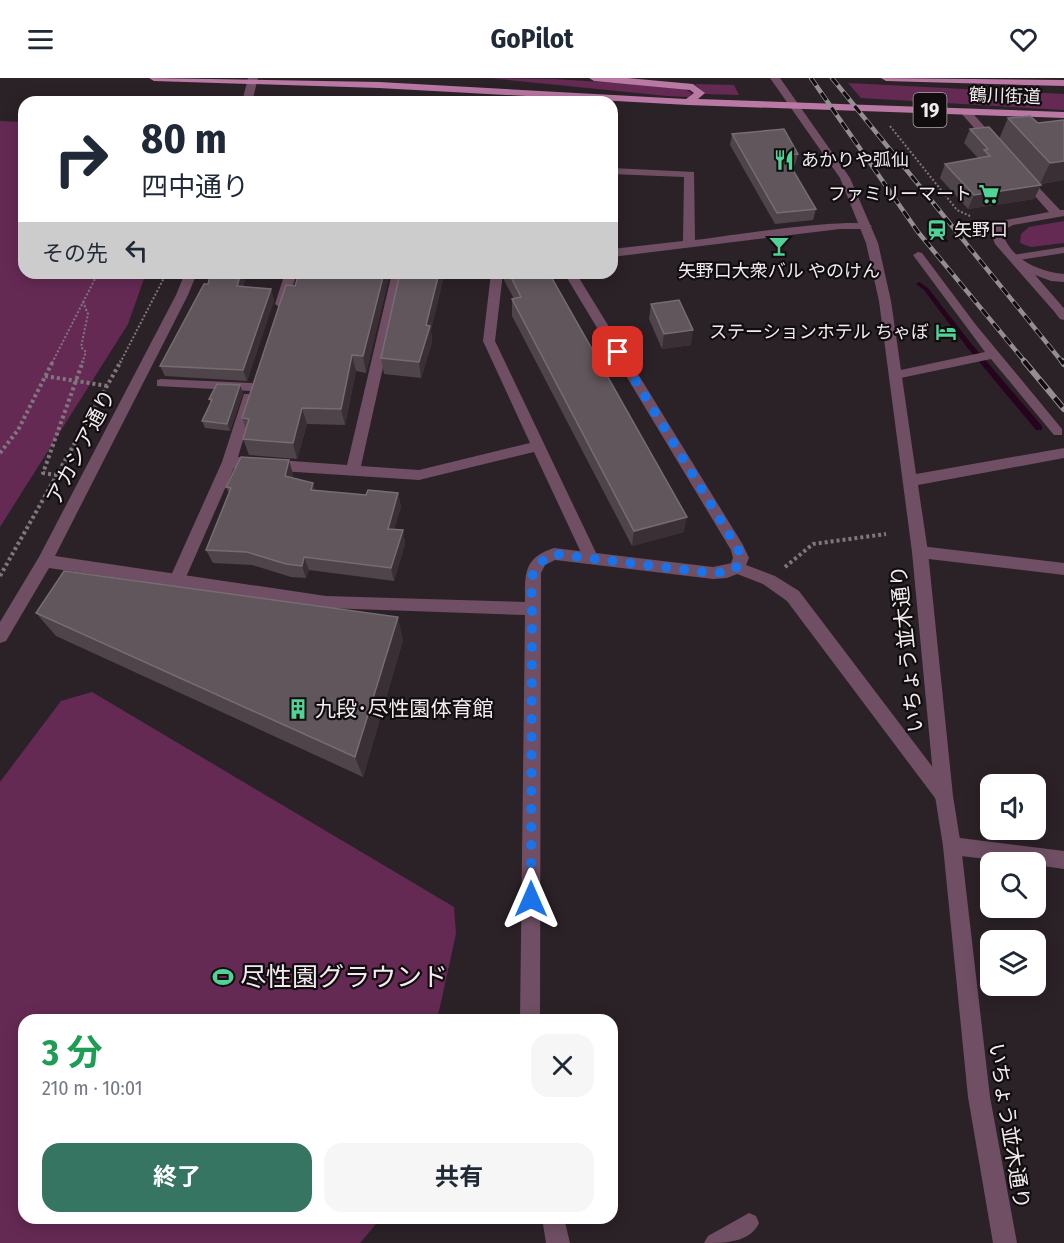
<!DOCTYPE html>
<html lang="ja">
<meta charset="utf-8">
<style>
:root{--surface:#fff;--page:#f6f6f7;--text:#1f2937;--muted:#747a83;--accent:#367562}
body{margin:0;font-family:"Fira Sans Condensed","Noto Sans JP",sans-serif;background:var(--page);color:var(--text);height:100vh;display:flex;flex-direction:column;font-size:22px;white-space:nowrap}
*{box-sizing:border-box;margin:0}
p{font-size:20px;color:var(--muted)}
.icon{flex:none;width:33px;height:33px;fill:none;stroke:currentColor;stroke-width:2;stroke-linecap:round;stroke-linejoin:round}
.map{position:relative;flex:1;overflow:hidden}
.panel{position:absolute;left:18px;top:936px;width:600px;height:210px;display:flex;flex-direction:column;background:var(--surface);border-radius:18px;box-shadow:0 3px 15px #0003}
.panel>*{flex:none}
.banner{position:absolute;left:18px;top:18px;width:600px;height:183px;border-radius:18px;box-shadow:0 3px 15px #0003;background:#fff;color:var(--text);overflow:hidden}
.fabs{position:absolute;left:980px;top:696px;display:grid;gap:12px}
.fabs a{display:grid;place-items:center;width:66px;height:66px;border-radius:12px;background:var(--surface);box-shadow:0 3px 15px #0003;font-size:30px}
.pin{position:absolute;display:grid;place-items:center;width:51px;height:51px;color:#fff;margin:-26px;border-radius:12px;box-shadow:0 3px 9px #0006}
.me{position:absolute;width:66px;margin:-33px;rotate:0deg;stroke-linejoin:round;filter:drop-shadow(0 0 4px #0008)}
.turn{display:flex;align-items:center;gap:21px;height:126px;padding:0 24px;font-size:27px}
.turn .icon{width:78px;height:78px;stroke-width:2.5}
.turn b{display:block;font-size:42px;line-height:51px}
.then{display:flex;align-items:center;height:57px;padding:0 24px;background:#0003;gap:12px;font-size:22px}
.round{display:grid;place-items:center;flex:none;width:63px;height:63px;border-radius:18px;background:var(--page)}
.overview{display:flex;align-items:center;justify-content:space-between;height:102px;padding:0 24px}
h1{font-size:36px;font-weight:700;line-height:45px;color:#1e9e55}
.button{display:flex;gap:12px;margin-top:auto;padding:12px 24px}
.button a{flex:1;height:69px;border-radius:18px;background:var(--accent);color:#fff;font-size:24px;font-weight:700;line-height:69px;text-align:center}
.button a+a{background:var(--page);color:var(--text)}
header{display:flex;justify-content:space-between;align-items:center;height:78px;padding:0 24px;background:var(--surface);font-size:27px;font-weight:700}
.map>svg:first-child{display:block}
.green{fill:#652a54}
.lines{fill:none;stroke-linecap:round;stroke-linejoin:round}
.stream{fill:#27041e;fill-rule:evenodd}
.path-far1{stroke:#80777d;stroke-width:2;stroke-dasharray:2 2;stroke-linecap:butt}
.path{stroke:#80777d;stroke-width:4;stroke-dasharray:3 3;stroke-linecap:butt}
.service{fill:#704f64;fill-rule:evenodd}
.minor{fill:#704f64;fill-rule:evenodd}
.tertiary{fill:#704f64;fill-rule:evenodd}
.primary{fill:#ba78a4;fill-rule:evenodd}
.rail-far1-casing{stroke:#958d92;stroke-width:4.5}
.rail-casing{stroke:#958d92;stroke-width:6}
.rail-far1{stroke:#110d0f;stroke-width:3;stroke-dasharray:9;stroke-linecap:butt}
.rail{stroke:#110d0f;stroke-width:4;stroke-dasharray:12;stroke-linecap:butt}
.wall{fill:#4e444a}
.shaded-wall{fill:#392f35}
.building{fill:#60565c;stroke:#766d73;stroke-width:1.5}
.route{stroke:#1a73e8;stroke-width:10;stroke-dasharray:0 18}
.labels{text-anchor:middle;stroke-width:4.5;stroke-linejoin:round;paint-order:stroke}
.far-street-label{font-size:18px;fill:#f1eaee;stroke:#110d0f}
.far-poi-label{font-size:18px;fill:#f1eaee;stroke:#110d0f;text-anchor:start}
.shield{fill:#110d0f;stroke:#aea8ab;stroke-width:1.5}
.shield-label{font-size:20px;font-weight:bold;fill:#f1eaee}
.street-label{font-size:21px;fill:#f1eaee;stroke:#110d0f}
.poi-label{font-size:21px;fill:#f1eaee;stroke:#110d0f;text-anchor:start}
.near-poi-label{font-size:26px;fill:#f1eaee;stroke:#110d0f;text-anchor:start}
</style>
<header><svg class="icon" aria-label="menu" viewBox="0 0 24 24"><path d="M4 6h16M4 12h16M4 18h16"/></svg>GoPilot<svg class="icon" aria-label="heart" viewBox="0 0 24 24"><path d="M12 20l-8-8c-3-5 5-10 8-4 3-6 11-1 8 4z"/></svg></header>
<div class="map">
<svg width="1064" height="1165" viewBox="0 0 1064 1165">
<rect width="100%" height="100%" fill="#2b2228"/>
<g class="green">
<path d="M489 0 554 1 680 9 692 15 689 19 667 18Z"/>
<path d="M848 5 1064 16V32L861 20Z"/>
<path d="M695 6 734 7 739 17 705 16Z"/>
<path d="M0 43 24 44V195H146L128 246 0 449Z"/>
<path d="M1064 143V165L1031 169 1020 165 1021 156 1029 149Z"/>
<path d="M92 614 454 829 456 856 437 942H24V1140H381L360 1165H0V704L61 623Z"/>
</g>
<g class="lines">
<path class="stream" d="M919 204 928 210 970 264 1042 348V352H1036L966 268 924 212 916 206Z"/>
<g class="path-far1">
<path d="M890 48 957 132 970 138"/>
<path d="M911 257 926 254"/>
<path d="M52 285 98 195"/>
<path d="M82 285 86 274 81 269 88 236 83 224"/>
<path d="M120 285 165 198"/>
</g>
<g class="path">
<path d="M45 298 108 308"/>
<path d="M0 375 18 352 53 283"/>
<path d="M57 397 43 395 83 283"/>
<path d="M785 489 813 466 886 456"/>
<path d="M0 498 121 283"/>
</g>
<g class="service">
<path d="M1064 169V175L1013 183 1008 180 1013 177Z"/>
<path d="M918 174 922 175 976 247 1062 351V357H1054L991 281 896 301 892 300V294L896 293 985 274 913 177Z"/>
<path d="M161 301 252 305 258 309 252 313 157 308V302Z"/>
<path d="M749 1135 756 1138 759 1145C750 1165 724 1165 704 1165L708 1158Z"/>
</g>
<g class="minor">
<path d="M961 31H969L998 64V68H990L961 35Z"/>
<path d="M612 90 694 94 695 162C720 159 859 137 872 148L866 151H840L612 179V171L683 163 684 99 612 96Z"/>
<path d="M1023 96 1027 97 1060 132H1064V138L1013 147 1002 153C1009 180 1038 194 1064 196V204L1051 203 1035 197 1062 228 1056 232 1052 231 995 166 990 152 1006 142 1049 134 1018 99Z"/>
<path d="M285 195H297L287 226 281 230 275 226Z"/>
<path d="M392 195H404L361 388 419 392 530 365 483 263 491 195H503L495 263 598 479 595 483H585L534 374 419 402 234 390 183 506 177 508 171 506 169 502 222 384 244 316H254L256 319 238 379 347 387Z"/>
<path d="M564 195H576L743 467 749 480 746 487 775 498 799 513 950 712 953 718 950 724 944 726 938 724 787 523 763 506 732 494 729 490 733 480 731 472Z"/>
<path d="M920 468 1064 485V497L920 480 915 478 912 474 915 470Z"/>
<path d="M952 759 1064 773V791L1035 787V784H1012L952 777 945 774 943 768 945 762Z"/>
</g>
<g class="tertiary">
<path d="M248 0H258L252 24H242Z"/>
<path d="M770 0H780L850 100 878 165 891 223 916 396 1064 370V380L918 407 928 474 953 718 961 768 990 1019 1017 1165H993L968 1019 943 768 935 718 912 474 879 223 866 165 840 100Z"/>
<path d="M185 195H197L188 217 55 478 326 518 525 524C525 496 523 480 554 470L713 489 737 484 742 486 745 490 742 494 727 500 713 501 555 482 545 487 541 495 540 942H520L525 537 326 530 49 490 6 563 0 565V544L39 479 176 217Z"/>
<path d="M1056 224 1064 230V242L1060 241 1050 228Z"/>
<path d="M542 1140H564L570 1165H546Z"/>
</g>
<g class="primary">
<path d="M149 0 379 4 686 21 694 15 690 12 594 3 589 0H627L693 6 705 15 698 21 1064 34V40L688 27 379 10 154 3Z"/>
<path d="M881 0 1064 2V8L886 3Z"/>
</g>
<g class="rail-far1-casing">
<g id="rail-far1">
<path d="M811 0 918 154 1026 285"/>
<path d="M832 0 1063 285"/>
</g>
</g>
<g class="rail-casing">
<g id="rail">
<path d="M1024 283 1064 331"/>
<path d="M1062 283 1064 286"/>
</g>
</g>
<use href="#rail-far1" class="rail-far1"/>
<use href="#rail" class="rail"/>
</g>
<g class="wall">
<path d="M1008 40 1038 45 1064 42V102L1041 106 1034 121 968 131 940 100 945 86 978 80 964 65 970 51 999 61Z"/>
<path d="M732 56 798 76 795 87 791 88 816 131 813 142 775 146 730 67Z"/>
<path d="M211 195H247L243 209 271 211 274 222 247 303 165 298 160 288 208 206Z"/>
<path d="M299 195H390L366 295 356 293 345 347 307 346 297 381 249 377 243 361 246 351 242 340 295 208Z"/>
<path d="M504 195H549L684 454 632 468 512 238V221H514L504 202Z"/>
<path d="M651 226 691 267 662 271 649 241Z"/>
<path d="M431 253 432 264 421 300 384 296 381 280Z"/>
<path d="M240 307 243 315 230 353 205 350 202 343 211 325 209 321Z"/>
<path d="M293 396 292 400 315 413 366 417 398 415 401 429 394 451 403 452 405 466 394 503 309 492 306 500 291 499 252 487 213 485 206 472 229 415 226 409Z"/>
<path d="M36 535 403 562 363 699 56 558Z"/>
</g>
<g class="shaded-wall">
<path d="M1064 83V102L1040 106 1050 85Z"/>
<path d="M1041 107 1034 121 968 131 974 117Z"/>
<path d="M241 195H247L240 219 237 208Z"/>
<path d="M384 195H390L366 295 363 278Z"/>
<path d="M439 195H445L431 253 432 264 421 300 419 284 426 247Z"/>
<path d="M271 211 274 222 247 303 243 292Z"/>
<path d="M693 252 691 267 662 271 664 256Z"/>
<path d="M352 277 356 293 345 347 341 331Z"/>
<path d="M240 307 243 315 230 353 227 346Z"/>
<path d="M302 330 307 346 297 381 293 365Z"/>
<path d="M289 382 293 396 289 411 285 398Z"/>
<path d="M313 405 317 419 311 412Z"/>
<path d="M398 415 401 429 390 464 388 451Z"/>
<path d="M687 439 684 454 632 468 634 453Z"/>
<path d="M403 452 405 466 394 503 391 490Z"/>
<path d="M304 479 309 492 306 500 302 488Z"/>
<path d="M398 539 403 562 363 699 355 679Z"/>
</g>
<g class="building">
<path d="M1030 38 1038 45 1064 42V83L1050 85 1008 40Z"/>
<path d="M989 49 1041 107 974 117 945 86 990 78 984 72 988 71 970 51Z"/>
<path d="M784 51 798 76 784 77 816 131 777 135 732 56Z"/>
<path d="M211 195H241L237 208 271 211 243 292 160 288 204 206H208Z"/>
<path d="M299 195H384L363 278 352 277 341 331 302 330 293 365 243 361 249 341 242 340 286 207 295 208Z"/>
<path d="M400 195H439L426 247 430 248 419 284 381 280Z"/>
<path d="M509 195H549L687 439 634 453 512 221 521 219Z"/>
<path d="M679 222 693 252 664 256 651 226Z"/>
<path d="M217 306 240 307 227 346 202 343 212 322 209 321Z"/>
<path d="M241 379 289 382 285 398 313 405 311 412 366 417 368 412 398 415 388 451 403 452 391 490 304 479 302 488 286 486 247 474 206 472 231 410 226 409Z"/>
<path d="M64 493 398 539 355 679 36 535Z"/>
</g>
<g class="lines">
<path class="route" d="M531 821 532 531C532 503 526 489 554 476L712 495 727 494 736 490 741 480 738 471 618 274"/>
</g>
<defs>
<g id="restaurant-bare" transform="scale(1.62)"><path d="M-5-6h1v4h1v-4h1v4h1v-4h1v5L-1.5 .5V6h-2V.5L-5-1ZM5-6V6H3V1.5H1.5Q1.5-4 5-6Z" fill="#51d397" stroke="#110d0f" stroke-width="2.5" paint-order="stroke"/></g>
<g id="supermarket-bare" transform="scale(1.62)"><path d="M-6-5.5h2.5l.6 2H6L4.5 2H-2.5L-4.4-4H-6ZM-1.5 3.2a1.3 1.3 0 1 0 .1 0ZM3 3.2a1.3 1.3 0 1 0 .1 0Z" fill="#51d397" stroke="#110d0f" stroke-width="2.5" paint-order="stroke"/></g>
<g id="station-bare" transform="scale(1.62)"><path d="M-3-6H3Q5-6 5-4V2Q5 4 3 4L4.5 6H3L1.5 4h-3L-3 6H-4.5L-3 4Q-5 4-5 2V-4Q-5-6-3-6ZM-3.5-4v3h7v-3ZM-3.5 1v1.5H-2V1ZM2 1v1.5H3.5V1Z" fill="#51d397" stroke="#110d0f" stroke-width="2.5" paint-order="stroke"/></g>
<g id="bar-bare" transform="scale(1.62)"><path d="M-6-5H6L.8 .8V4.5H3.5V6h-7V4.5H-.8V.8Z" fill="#51d397" stroke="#110d0f" stroke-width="2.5" paint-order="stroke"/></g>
<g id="hotel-bare" transform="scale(1.62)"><path d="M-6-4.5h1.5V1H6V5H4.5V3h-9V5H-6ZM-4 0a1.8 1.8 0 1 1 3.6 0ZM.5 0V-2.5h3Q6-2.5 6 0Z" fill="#51d397" stroke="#110d0f" stroke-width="2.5" paint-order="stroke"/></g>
<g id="building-bare" transform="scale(1.62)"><path d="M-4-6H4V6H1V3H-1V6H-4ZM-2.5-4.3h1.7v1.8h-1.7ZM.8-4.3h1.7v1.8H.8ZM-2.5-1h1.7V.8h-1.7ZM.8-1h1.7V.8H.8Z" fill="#51d397" stroke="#110d0f" stroke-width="2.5" paint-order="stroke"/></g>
<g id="stadium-bare" transform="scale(1.62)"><path d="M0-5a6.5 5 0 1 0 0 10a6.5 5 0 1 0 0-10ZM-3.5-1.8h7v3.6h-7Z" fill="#51d397" stroke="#110d0f" stroke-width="2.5" paint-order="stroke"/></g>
</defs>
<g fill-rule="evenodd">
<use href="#restaurant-bare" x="784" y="82"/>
<use href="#supermarket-bare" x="989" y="116"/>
<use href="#station-bare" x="937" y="152"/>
<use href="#bar-bare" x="779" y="168"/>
<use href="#hotel-bare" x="946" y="254"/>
<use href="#building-bare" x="298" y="631"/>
<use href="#stadium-bare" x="223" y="899"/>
</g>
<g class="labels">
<g class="far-street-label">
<text transform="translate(1005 18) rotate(2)" y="6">鶴川街道</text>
</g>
<g class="far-poi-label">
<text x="801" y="88">あかりや弧仙</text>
<text x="972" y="122" text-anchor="end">ファミリーマート</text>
<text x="954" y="158">矢野口</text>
<text x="779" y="199" text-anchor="middle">矢野口大衆バル やのけん</text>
<text x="929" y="260" text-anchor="end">ステーションホテル ちゃぼ</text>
</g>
<rect class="shield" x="913.5" y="15" width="33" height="34" rx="4.5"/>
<g class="shield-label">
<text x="930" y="39">19</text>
</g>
<g class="street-label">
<text transform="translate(81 369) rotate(-63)" y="7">アカシア通り</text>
<text transform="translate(907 571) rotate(-96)" y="7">いちょう並木通り</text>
<text transform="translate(1009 1048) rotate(81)" y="7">いちょう並木通り</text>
</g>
<g class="poi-label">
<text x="315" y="638">九段･尽性園体育館</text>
</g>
<g class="near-poi-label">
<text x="240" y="908">尽性園グラウンド</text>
</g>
</g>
</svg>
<div class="fabs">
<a><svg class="icon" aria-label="sound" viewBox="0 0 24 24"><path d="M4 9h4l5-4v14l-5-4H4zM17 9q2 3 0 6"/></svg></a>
<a><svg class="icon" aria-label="search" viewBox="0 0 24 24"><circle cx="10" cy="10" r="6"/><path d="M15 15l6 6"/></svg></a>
<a><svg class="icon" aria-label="layers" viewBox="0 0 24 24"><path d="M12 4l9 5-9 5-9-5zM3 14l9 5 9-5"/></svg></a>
</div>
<div class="pin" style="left:618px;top:274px;background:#d93025"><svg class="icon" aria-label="arrive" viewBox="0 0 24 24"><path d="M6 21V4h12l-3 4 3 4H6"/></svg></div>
<svg class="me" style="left:531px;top:821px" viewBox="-20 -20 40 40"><path d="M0-17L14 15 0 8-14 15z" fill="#1a73e8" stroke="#fff" stroke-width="4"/></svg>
<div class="banner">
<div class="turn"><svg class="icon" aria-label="right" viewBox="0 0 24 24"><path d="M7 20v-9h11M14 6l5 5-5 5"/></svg><div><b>80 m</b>四中通り</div></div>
<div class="then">その先<svg class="icon" aria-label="left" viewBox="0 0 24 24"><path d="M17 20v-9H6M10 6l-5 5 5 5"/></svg></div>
</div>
<section class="panel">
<div class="overview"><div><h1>3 分</h1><p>210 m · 10:01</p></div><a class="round"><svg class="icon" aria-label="close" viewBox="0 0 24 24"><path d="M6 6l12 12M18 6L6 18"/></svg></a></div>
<div class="button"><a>終了</a><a>共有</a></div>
</section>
</div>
